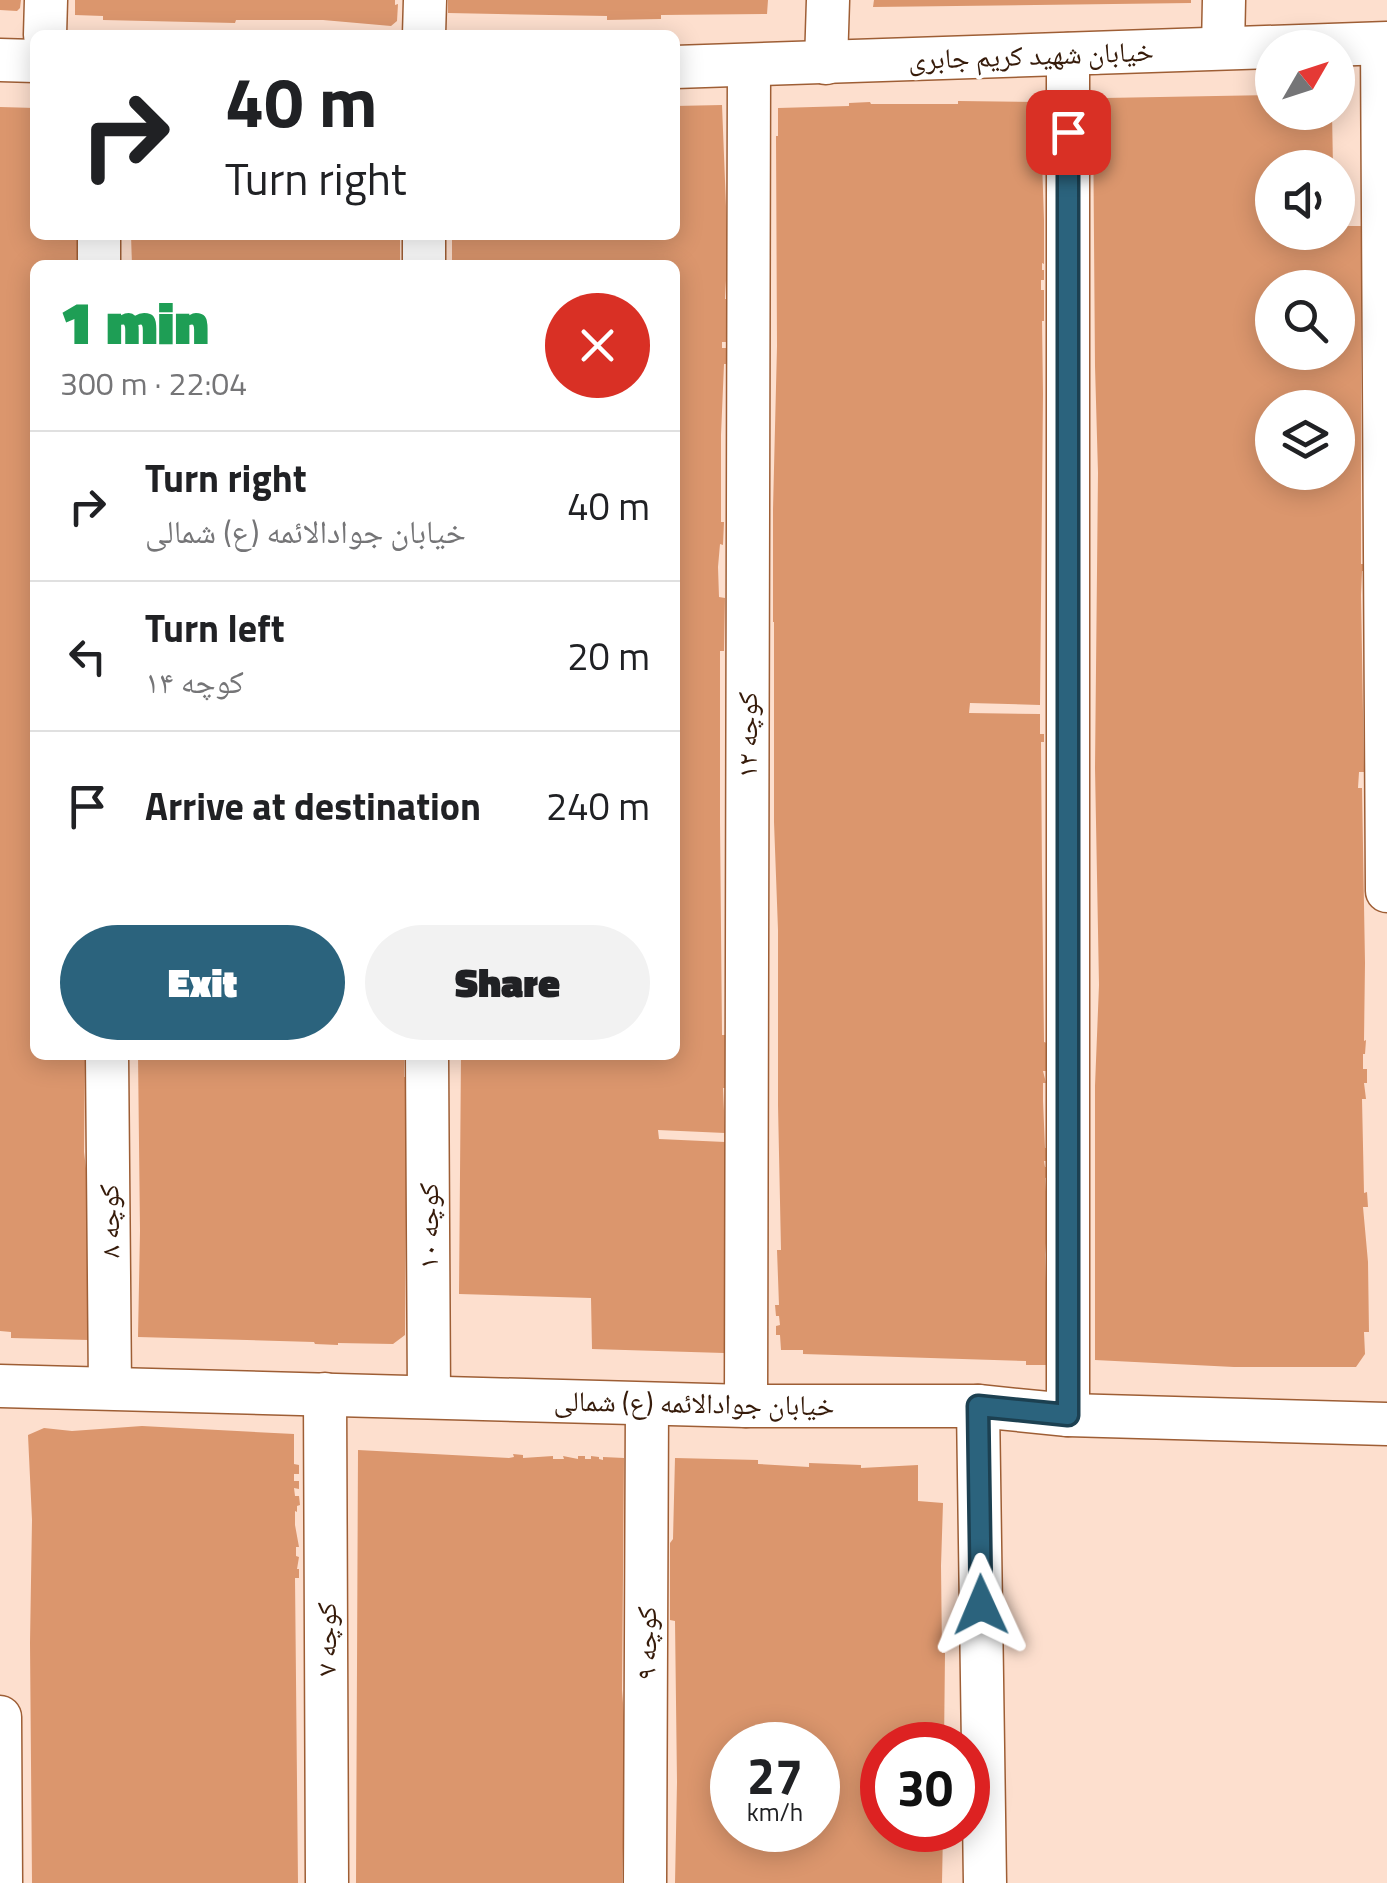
<!DOCTYPE html>
<meta charset="utf-8">
<style>
:root{--surface:#fff;--page:#f2f2f2;--text:#202124;--muted:#757577;--line:#e0e0e0;--accent:#2b637d}
body{margin:0;font-family:"Titillium Web","Noto Naskh Arabic",sans-serif;background:var(--page);color:var(--text);height:100vh;display:flex;flex-direction:column;font-size:38px;white-space:nowrap}
*{box-sizing:border-box;margin:0}
p{font-size:32px;color:var(--muted)}
.icon{flex:none;width:55px;height:55px;fill:none;stroke:currentColor;stroke-width:2;stroke-linecap:round;stroke-linejoin:round}
.map{position:relative;flex:1;overflow:hidden}
.sheet{position:absolute;left:30px;top:260px;width:650px;height:800px;display:flex;flex-direction:column;background:var(--surface);border-radius:15px;box-shadow:0 5px 25px #0003}
.sheet>*{flex:none}
.top-card{position:absolute;left:30px;top:30px;width:650px;height:210px;border-radius:15px;box-shadow:0 5px 25px #0003;background:#fff;color:var(--text);overflow:hidden}
.needle{width:65px;rotate:51deg}
.fabs{position:absolute;left:1255px;top:30px;display:grid;gap:20px}
.fabs a{display:grid;place-items:center;width:100px;height:100px;border-radius:50%;background:var(--surface);box-shadow:0 5px 25px #0003;font-size:50px}
.speed{position:absolute;left:710px;top:1722px;display:flex;gap:20px;font-size:50px;font-weight:700;text-align:center}
.speed>*{display:grid;place-content:center;width:130px;height:130px;border-radius:50%;background:var(--surface);box-shadow:0 5px 25px #0003;line-height:1}
.speed small{font-size:25px;font-weight:400}
.speed .limit{border:15px solid #d22;background:#fff;color:#111}
.pin{position:absolute;display:grid;place-items:center;width:85px;height:85px;color:#fff;margin:-42px;border-radius:20px;box-shadow:0 5px 15px #0006}
.me{position:absolute;width:110px;margin:-55px;rotate:359deg;stroke-linejoin:round;filter:drop-shadow(0 0 8px #0008)}
.turn{display:flex;align-items:center;gap:35px;height:210px;padding:0 30px;font-size:45px}
.turn .icon{width:130px;height:130px;stroke-width:2.5}
.turn b{display:block;font-size:70px;line-height:85px}
.round{display:grid;place-items:center;flex:none;width:105px;height:105px;border-radius:52px;background:var(--page)}
.summary{display:flex;align-items:center;justify-content:space-between;height:170px;padding:0 30px}
h1{font-size:60px;font-weight:800;line-height:75px;color:#1e9e55}
.cta{display:flex;gap:20px;margin-top:auto;padding:20px 30px}
.cta a{flex:1;height:115px;border-radius:60px;background:var(--accent);color:#fff;font-size:40px;font-weight:800;line-height:115px;text-align:center}
.cta a+a{background:var(--page);color:var(--text)}
ul{padding:0;list-style:none}
li{display:flex;align-items:center;gap:30px;height:150px;padding:0 30px;border-top:2px solid var(--line)}
li div{flex:1}
li b{display:block;font-size:38px}
li em{font-style:normal}
.map>svg:first-child{display:block}
.building{fill:#db966d;fill-rule:evenodd}
.lines{fill:none;stroke-linecap:round;stroke-linejoin:round}
.street-casing{stroke:#9e5e35;stroke-width:45}
.street{stroke:#fff;stroke-width:42}
.route-casing{stroke:#1c4051;stroke-width:25}
.route{stroke:#2b637d;stroke-width:18}
.labels{text-anchor:middle;stroke-width:8;stroke-linejoin:round;paint-order:stroke}
.street-label{font-size:28px;fill:#361b0a;stroke:#fff}
</style>
<div class="map">
<svg width="1387" height="1883" viewBox="0 0 1387 1883">
<rect width="100%" height="100%" fill="#fddfce"/>
<g class="building">
<path d="M0 0H21L20 8 17 11 0 10Z"/>
<path d="M75 0H395V5L398 4 397 21 391 26 323 20H236L235 23 103 20V16L75 15Z"/>
<path d="M448 0H768L767 14 661 15V19L607 20V16L448 13Z"/>
<path d="M874 0H1191V3L873 7Z"/>
<path d="M1272 95V112H1332L1333 168H1272V232H1338V226H1361V564H1365V571H1362L1361 595 1364 772H1359L1358 788H1362L1365 963 1364 1041 1366 1040 1365 1054H1363V1069H1367V1083H1364L1366 1099H1362L1364 1193 1367 1192 1368 1207H1363L1368 1262 1369 1332H1364L1365 1354 1356 1367H1234L1095 1360V1086L1099 985 1095 768 1098 473 1095 366 1093 110 1104 98ZM1272 288H1338V352H1272ZM1272 408H1338V472H1272Z"/>
<path d="M958 101 1040 102 1044 220V264L1042 263V270H1044V280H1041V290H1044V321H1042L1043 394 1040 705 970 703 969 713 1040 714V734H1044V742H1041L1042 874 1044 1042 1047 1043 1046 1071H1043L1046 1083H1043V1101L1045 1148H1047V1161H1044L1045 1167H1048L1049 1177 1045 1178 1048 1219 1045 1255 1049 1365H1026V1361L803 1354V1350H781L780 1335H776V1326L780 1325 779 1316H776L775 1305H779L777 1250H781L778 1105V930L774 822V622H773V509L777 346 776 136H778V108L849 106V103L870 102 871 104H958Z"/>
<path d="M722 105 729 282 726 281 725 299H727L726 342H722V348H726L727 364H724L721 435V522H724L723 545 720 544 718 567 719 597 725 598 724 651H720V822L722 1035H726L727 1088H723L725 1133 658 1130 659 1139 725 1142V1194H730V1248L724 1353 592 1349 591 1298 459 1294 461 1055H675V265H452V235H675V106Z"/>
<path d="M0 107 35 108V235H77L78 265H35V1055H85L84 1152 88 1185 87 1258 90 1259 89 1340 11 1338V1332L0 1331Z"/>
<path d="M131 235H400V265H132Z"/>
<path d="M138 1055H404V1077H407L405 1335 393 1344 338 1343V1345L315 1344 314 1342 138 1337 140 1231Z"/>
<path d="M142 1426 294 1434V1464L299 1465V1474H294V1481H299V1489L294 1488 295 1496H299L300 1505 297 1506V1512L295 1511V1525L299 1547H296V1556L299 1557 297 1569H299V1578H295L298 1883H32L30 1643 32 1520 28 1435 44 1428 72 1431Z"/>
<path d="M358 1450 509 1458 514 1457 513 1454 523 1455V1458L553 1456V1459H564L563 1456 578 1459V1456H585V1459H591V1456L599 1457V1459L603 1460V1457L624 1458 622 1690 626 1742 622 1883H356Z"/>
<path d="M675 1458 758 1460V1464L809 1467V1463L861 1465V1468L918 1465V1501L943 1503 941 1566 942 1653H945L944 1745H882V1830H943L942 1883H675L677 1782 675 1621 670 1620V1543L673 1539ZM732 1745H818V1830H732Z"/>
</g>
<g class="lines">
<g class="street-casing">
<g id="street">
<path d="M45 35 46 0"/>
<path d="M424 35 425 0"/>
<path d="M1382 44 1387 891"/>
<path d="M1223 48 1224 0"/>
<path d="M0 60 35 61"/>
<path d="M826 63 828 0"/>
<path d="M675 67 1387 43"/>
<path d="M99 235V265"/>
<path d="M424 235V265"/>
<path d="M107 1055 110 1388"/>
<path d="M427 1055 429 1397"/>
<path d="M0 1386 746 1406H978L1068 1415 1387 1424"/>
<path d="M325 1394 327 1883"/>
<path d="M746 1406 749 65"/>
<path d="M978 1406 985 1883"/>
<path d="M1068 1415V54"/>
<path d="M0 1717 1 1883"/>
<path d="M645 1883 647 1404"/>
</g>
</g>
<use href="#street" class="street"/>
</g>
<g class="lines">
<g class="route-casing">
<path id="route" d="M981 1605 978 1406 1068 1415V132"/>
</g>
<use href="#route" class="route"/>
</g>
<g class="labels">
<g class="street-label">
<text transform="translate(1031 55) rotate(-2)" y="10">خیابان شهید کریم جابری</text>
<text transform="translate(747 735) rotate(-90)" y="10">کوچه ۱۲</text>
<text transform="translate(109 1221) rotate(-91)" y="10">کوچه ۸</text>
<text transform="translate(428 1226) rotate(-90)" y="10">کوچه ۱۰</text>
<text transform="translate(694 1403) rotate(1)" y="10">خیابان جوادالائمه (ع) شمالی</text>
<text transform="translate(326 1639) rotate(-90)" y="10">کوچه ۷</text>
<text transform="translate(646 1643) rotate(-90)" y="10">کوچه ۹</text>
</g>
</g>
</svg>
<div class="fabs">
<a><svg class="needle" viewBox="-14 -14 28 28"><path d="M0-13l5 13h-10z" fill="#e53935"/><path d="M0 13l5-13h-10z" fill="#757577"/></svg></a>
<a><svg class="icon" aria-label="sound" viewBox="0 0 24 24"><path d="M4 9h4l5-4v14l-5-4H4zM17 9q2 3 0 6"/></svg></a>
<a><svg class="icon" aria-label="search" viewBox="0 0 24 24"><circle cx="10" cy="10" r="6"/><path d="M15 15l6 6"/></svg></a>
<a><svg class="icon" aria-label="layers" viewBox="0 0 24 24"><path d="M12 4l9 5-9 5-9-5zM3 14l9 5 9-5"/></svg></a>
</div>
<div class="speed"><div>27<small>km/h</small></div><div class="limit">30</div></div>
<div class="pin" style="left:1068px;top:132px;background:#d93025"><svg class="icon" aria-label="arrive" viewBox="0 0 24 24"><path d="M6 21V4h12l-3 4 3 4H6"/></svg></div>
<svg class="me" style="left:981px;top:1605px" viewBox="-20 -20 40 40"><path d="M0-17L14 15 0 8-14 15z" fill="#2b637d" stroke="#fff" stroke-width="4"/></svg>
<div class="top-card">
<div class="turn"><svg class="icon" aria-label="right" viewBox="0 0 24 24"><path d="M7 20v-9h11M14 6l5 5-5 5"/></svg><div><b>40 m</b>Turn right</div></div>
</div>
<section class="sheet">
<div class="summary"><div><h1>1 min</h1><p>300 m · 22:04</p></div><a class="round" style="background:#d93025;color:#fff"><svg class="icon" aria-label="close" viewBox="0 0 24 24"><path d="M6 6l12 12M18 6L6 18"/></svg></a></div>
<ul>
<li><svg class="icon" aria-label="right" viewBox="0 0 24 24"><path d="M7 20v-9h11M14 6l5 5-5 5"/></svg><div><b>Turn right</b><p>خیابان جوادالائمه (ع) شمالی</p></div><em>40 m</em></li>
<li><svg class="icon" aria-label="left" viewBox="0 0 24 24"><path d="M17 20v-9H6M10 6l-5 5 5 5"/></svg><div><b>Turn left</b><p>کوچه ۱۴</p></div><em>20 m</em></li>
<li><svg class="icon" aria-label="arrive" viewBox="0 0 24 24"><path d="M6 21V4h12l-3 4 3 4H6"/></svg><div><b>Arrive at destination</b></div><em>240 m</em></li>
</ul>
<div class="cta"><a>Exit</a><a>Share</a></div>
</section>
</div>
